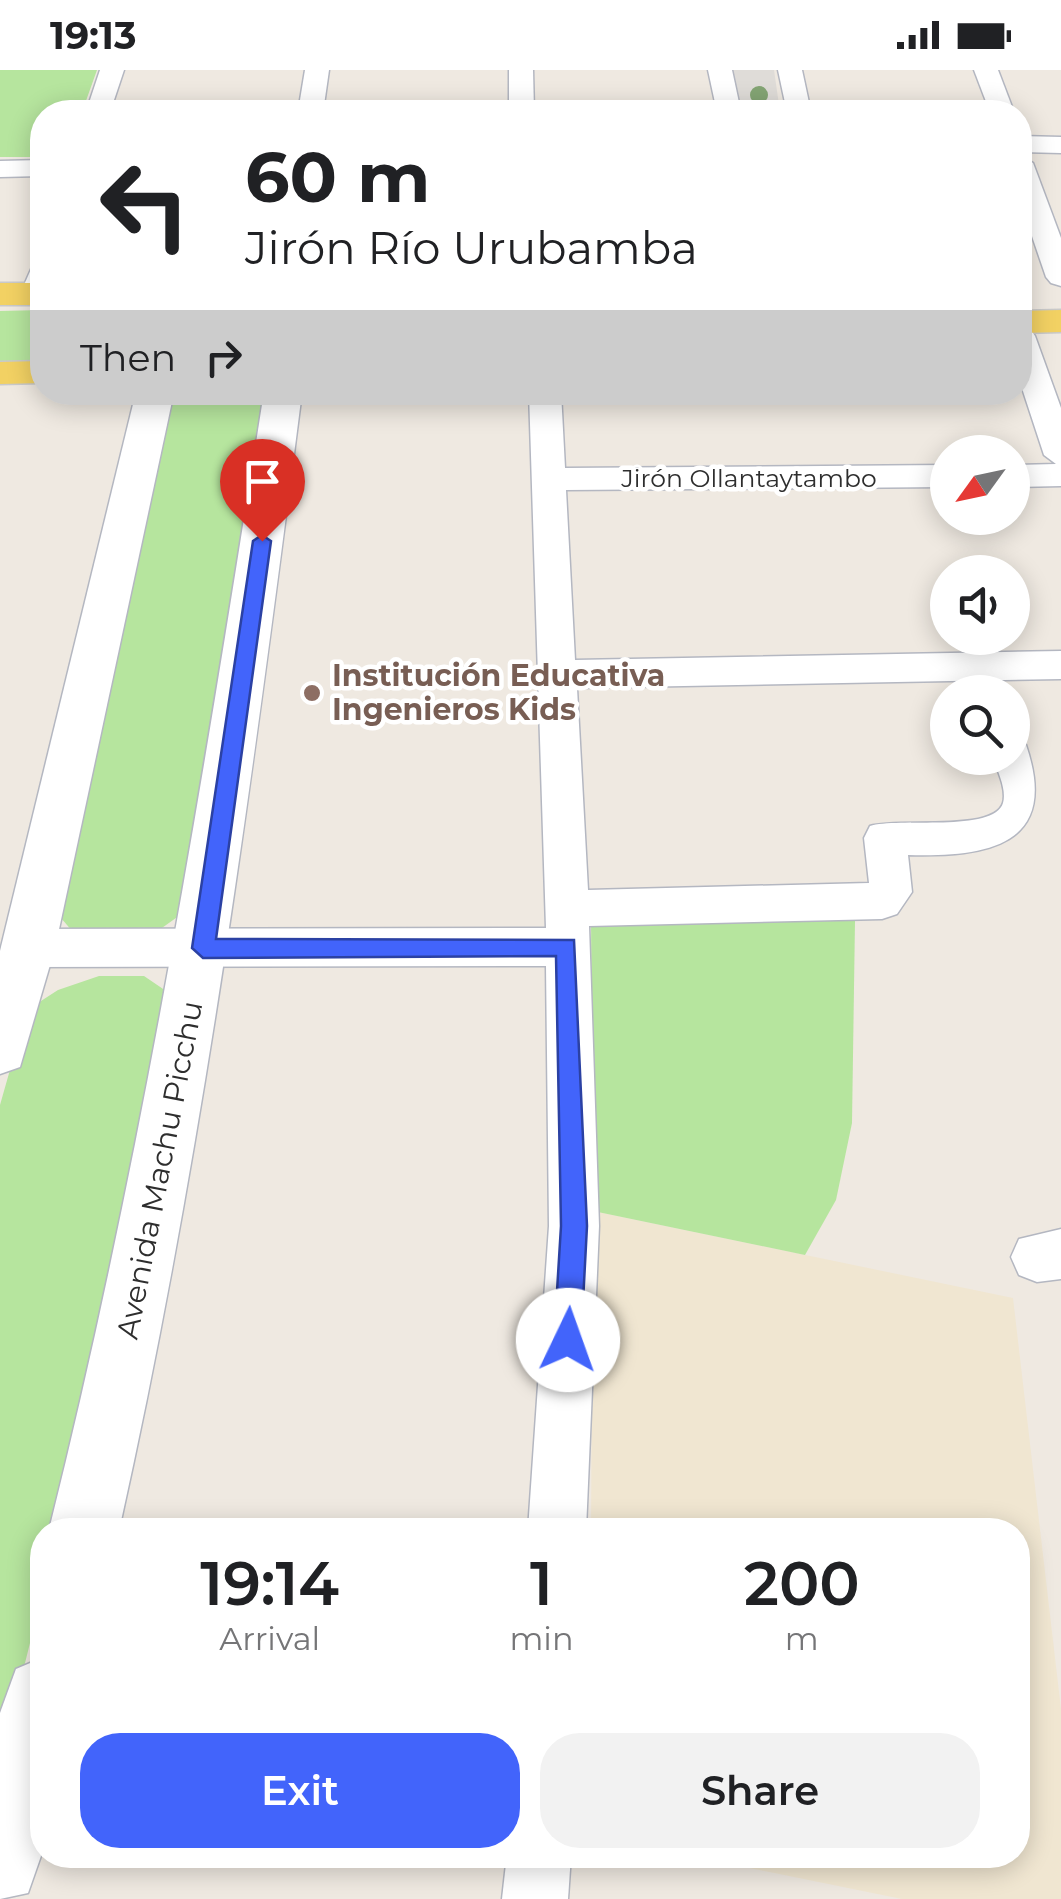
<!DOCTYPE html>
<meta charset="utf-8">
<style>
:root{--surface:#fff;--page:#f2f2f2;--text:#202124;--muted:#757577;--accent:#4264fb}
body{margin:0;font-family:Montserrat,sans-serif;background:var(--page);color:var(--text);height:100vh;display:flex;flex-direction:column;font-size:38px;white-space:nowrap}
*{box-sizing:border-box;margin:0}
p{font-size:32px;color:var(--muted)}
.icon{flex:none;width:55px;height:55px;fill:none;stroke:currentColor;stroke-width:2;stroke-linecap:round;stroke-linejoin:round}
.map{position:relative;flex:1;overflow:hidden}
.drawer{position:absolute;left:30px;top:1448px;width:1000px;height:350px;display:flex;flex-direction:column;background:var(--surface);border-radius:40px;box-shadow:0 5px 25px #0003}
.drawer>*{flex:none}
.banner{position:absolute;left:30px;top:30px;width:1002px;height:305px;border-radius:40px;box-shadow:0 5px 25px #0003;background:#fff;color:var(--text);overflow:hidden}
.needle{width:65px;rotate:237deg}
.controls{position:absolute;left:930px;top:365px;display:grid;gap:20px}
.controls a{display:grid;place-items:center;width:100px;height:100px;border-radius:50%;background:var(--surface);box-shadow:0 5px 25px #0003;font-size:50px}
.pin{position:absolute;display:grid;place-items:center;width:85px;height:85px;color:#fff;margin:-102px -42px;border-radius:50% 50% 50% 0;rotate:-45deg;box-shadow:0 0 10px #0007}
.pin .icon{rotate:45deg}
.me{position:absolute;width:110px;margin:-55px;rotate:3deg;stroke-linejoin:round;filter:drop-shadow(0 0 8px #0008)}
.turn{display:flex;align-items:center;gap:35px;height:210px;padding:0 50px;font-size:45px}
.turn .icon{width:130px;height:130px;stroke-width:2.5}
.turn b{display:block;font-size:70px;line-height:85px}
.then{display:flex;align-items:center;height:95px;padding:0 50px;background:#0003;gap:20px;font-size:38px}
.eta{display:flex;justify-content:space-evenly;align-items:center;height:170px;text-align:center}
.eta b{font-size:60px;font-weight:600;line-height:70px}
.action{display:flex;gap:20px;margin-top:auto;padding:20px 50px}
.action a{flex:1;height:115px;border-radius:40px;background:var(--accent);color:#fff;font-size:40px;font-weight:600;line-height:115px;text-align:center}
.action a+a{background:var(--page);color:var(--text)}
.status{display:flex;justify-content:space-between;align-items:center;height:70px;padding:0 50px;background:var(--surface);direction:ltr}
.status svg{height:28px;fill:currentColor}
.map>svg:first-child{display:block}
.education{fill:#f0e6d1}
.green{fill:#b6e59e}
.plaza{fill:#dfdcd8}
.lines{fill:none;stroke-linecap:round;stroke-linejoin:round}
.minor-casing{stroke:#b4b7c1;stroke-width:3}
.tertiary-casing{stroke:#b4b7c1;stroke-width:3}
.primary-casing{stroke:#c9c9c9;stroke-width:3}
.minor{fill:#fff;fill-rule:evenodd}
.tertiary{fill:#fff;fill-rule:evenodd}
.primary{fill:#f2d163;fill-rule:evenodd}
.tree{fill:#84a574}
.route{fill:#4264fb;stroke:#2b41a3;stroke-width:2.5}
.education-dot{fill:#8d6e63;stroke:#fff;stroke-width:4}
.labels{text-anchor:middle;stroke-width:9;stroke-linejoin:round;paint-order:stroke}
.far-street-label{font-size:25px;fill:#2e2e2e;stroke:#fff}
.education-label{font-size:30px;font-weight:bold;fill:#785e54;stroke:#fff;text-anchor:start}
.street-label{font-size:30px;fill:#2e2e2e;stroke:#fff}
</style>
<div class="status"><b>19:13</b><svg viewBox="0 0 49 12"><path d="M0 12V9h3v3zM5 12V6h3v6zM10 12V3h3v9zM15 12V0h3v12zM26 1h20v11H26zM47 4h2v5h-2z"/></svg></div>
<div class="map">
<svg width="1061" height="1829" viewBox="0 0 1061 1829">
<rect width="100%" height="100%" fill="#efe9e1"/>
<path class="education" d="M593 1141 1013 1228 1061 1639V1829H902L686 1785H1018V1460H591Z"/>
<g class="green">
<path d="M0 0H97L82 42H42V87H0Z"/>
<path d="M42 240V296H0V241Z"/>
<path d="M178 323H265L190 838 152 865 73 862 61 848 165 332Z"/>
<path d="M591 848 855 851 852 1053 836 1130 805 1185 593 1141Z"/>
<path d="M99 906H144L169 923 59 1460H42V1525L0 1693V1035L27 940 58 920Z"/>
</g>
<path class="plaza" d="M732 0H774L780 42H741Z"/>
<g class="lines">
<g class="minor-casing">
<g id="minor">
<path d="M100 0H124L110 42H86Z"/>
<path d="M305 0H329L323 42H298Z"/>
<path d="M509 0H533L534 42H509Z"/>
<path d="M708 0H732L741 42H717Z"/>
<path d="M778 0H802L811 42H787Z"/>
<path d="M974 0H998L1014 42H990Z"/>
<path d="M1020 66 1061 67V83L1020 82Z"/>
<path d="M1020 85 1033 93 1061 168V216L1051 213 1046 207 1020 131Z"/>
<path d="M42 90V106L0 107V91Z"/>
<path d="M42 194V231L25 230 20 224 32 197Z"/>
<path d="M1020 257 1031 260 1035 266 1061 338V416L1012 417V395L1056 394 1044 385 1020 312Z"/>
<path d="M529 322H561L565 398 948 395V417L566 420 575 590 1061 581V609L577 618 588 820 869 813 864 768 870 756C897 747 994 763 1003 733 1007 719 997 700 993 688H1012V671L1026 675C1061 777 985 787 908 785L912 822 897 844 882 849 589 856 599 1156 586 1460H528L549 1156 546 896 28 897 12 891 6 878 12 865 28 859 546 858Z"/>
<path d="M1061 1159V1209L1037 1212 1019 1205 1011 1187 1019 1169Z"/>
<path d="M507 1785H571L568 1829H502Z"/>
</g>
</g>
<g class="tertiary-casing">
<g id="tertiary">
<path d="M136 322H174L55 878 20 997 0 1004V881Z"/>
<path d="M264 322H302C253 704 203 1084 119 1460H49C143 1085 204 704 264 322Z"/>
<path d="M42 1588V1783L28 1823 0 1829V1643L16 1599Z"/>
</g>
</g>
<g class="primary-casing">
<g id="primary">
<rect x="0" y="213" width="42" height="22"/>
<path d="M1061 240V262L1020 263V241Z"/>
<path d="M42 291V313L0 314V292Z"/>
</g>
</g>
<use href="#minor" class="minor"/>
<use href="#tertiary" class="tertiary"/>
<use href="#primary" class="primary"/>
</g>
<circle class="tree" cx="759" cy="25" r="9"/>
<path class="route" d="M262 465 271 471 216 869 574 870 587 1156 581 1270 577 1279 568 1283 558 1279 554 1270 561 1156 556 886 203 888 192 878 253 471Z"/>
<circle class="education-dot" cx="312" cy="623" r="10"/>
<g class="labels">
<g class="far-street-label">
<text x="749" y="417">Jirón Ollantaytambo</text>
</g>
<g class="education-label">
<text x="332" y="616">Institución Educativa<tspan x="332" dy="34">Ingenieros Kids</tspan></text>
</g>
<g class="street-label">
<text transform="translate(160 1100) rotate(-79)" y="10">Avenida Machu Picchu</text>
</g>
</g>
</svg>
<div class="controls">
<a><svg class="needle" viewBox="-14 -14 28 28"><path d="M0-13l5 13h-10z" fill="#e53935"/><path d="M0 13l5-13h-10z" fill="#757577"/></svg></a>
<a><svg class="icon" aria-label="sound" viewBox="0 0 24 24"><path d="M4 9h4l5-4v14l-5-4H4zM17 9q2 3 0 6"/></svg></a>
<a><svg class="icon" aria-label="search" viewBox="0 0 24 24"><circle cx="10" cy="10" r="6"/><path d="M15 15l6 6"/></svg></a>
</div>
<div class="pin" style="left:262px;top:471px;background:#d93025"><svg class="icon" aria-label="arrive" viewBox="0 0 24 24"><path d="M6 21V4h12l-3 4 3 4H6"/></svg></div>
<svg class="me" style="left:568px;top:1270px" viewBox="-20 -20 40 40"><circle r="19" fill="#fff"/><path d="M0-13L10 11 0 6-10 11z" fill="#4264fb"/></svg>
<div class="banner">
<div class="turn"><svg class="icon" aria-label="left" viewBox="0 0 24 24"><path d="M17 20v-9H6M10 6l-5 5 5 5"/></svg><div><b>60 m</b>Jirón Río Urubamba</div></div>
<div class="then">Then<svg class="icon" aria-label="right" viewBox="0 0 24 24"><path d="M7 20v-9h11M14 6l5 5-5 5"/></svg></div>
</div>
<section class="drawer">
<div class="eta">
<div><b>19:14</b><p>Arrival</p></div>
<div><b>1</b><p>min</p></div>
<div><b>200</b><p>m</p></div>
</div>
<div class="action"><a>Exit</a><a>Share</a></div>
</section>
</div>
